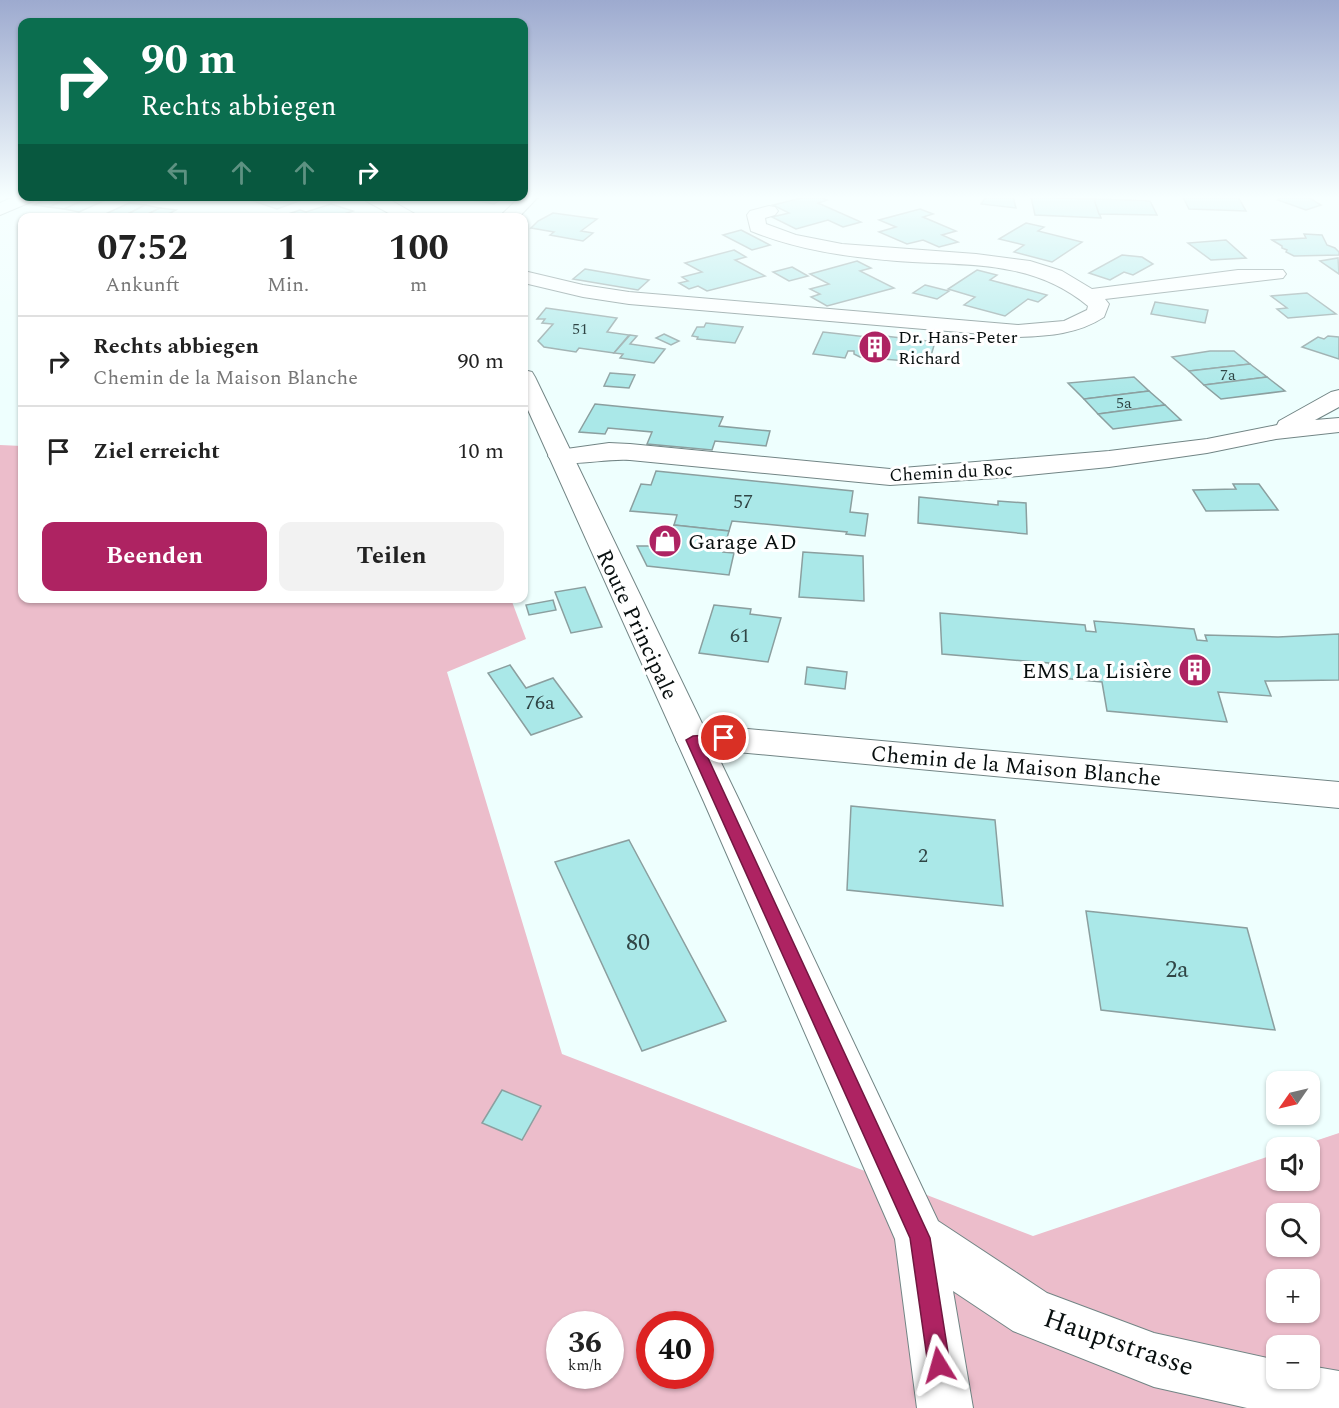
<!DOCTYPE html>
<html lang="de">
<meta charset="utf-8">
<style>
:root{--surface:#fff;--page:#f2f2f2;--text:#222;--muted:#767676;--line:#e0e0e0;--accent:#ae2362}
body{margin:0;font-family:Spectral,serif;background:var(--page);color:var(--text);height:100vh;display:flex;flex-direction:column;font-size:22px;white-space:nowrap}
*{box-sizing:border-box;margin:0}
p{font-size:20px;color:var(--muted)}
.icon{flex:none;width:33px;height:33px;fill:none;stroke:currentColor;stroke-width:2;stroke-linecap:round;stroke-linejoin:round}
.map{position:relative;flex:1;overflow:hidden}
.panel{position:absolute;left:18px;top:213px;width:510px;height:390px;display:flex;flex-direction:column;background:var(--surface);border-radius:12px;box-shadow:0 2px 4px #0004}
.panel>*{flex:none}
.banner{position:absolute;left:18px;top:18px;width:510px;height:183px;border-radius:12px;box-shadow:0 2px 4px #0004;background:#0b6e4f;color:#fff;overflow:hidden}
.needle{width:39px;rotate:236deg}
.controls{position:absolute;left:1266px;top:1071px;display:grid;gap:12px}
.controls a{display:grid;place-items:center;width:54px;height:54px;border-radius:12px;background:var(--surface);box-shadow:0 2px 4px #0004;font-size:30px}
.speed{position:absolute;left:546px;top:1311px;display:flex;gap:12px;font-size:30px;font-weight:700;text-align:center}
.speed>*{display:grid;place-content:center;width:78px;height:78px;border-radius:50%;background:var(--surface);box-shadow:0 2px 4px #0004;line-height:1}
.speed small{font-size:15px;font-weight:400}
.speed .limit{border:9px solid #d22;background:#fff;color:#111}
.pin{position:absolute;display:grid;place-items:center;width:51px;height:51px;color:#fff;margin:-26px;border:3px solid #fff;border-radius:50%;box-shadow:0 2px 6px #0007}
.me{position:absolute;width:66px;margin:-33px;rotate:352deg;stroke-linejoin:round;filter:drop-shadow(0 0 4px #0008)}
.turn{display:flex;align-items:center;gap:21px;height:126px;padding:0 24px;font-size:27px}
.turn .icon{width:78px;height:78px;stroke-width:2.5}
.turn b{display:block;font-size:42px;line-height:51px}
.lanes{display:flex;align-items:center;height:57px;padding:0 24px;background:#0003;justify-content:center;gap:30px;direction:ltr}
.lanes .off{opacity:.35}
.eta{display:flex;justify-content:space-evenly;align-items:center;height:102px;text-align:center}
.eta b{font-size:36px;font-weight:700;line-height:42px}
.cta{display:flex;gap:12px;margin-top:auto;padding:12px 24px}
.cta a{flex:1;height:69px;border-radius:12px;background:var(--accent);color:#fff;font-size:24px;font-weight:700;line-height:69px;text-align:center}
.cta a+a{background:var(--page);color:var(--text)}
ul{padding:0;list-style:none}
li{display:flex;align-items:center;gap:18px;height:90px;padding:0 24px;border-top:2px solid var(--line)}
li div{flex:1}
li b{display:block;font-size:22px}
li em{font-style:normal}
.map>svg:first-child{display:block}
.green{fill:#ecbdcb;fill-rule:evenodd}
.building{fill:#aae8e8;stroke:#8b9f9f;stroke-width:1.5}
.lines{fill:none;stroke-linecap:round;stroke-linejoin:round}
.minor-casing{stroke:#728585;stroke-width:2}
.tertiary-casing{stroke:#728585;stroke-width:2}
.minor{fill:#fff;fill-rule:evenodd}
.tertiary{fill:#fff;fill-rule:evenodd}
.route{fill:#ae2362;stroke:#711740;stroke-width:1.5}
.labels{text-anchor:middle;stroke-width:6;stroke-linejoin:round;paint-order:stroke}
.far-number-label{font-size:16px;fill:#304545}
.far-poi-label{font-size:18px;fill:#080f0f;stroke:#fff;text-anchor:start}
.far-street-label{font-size:18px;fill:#080f0f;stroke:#fff}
.number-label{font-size:20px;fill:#304545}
.poi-label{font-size:22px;fill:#080f0f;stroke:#fff;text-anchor:start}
.street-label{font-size:22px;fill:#080f0f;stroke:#fff}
.near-number-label{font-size:24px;fill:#304545}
.near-street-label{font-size:27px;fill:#080f0f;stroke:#fff}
</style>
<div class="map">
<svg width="1339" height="1408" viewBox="0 0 1339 1408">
<rect width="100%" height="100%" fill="#eefffe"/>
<path class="green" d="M0 445 22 446V598L511 599 526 639 447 672 562 1054 1033 1236 1276 1154V1180H1310V1148L1297 1147 1339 1133V1408H0ZM1276 1214H1310V1246H1276ZM1276 1280H1310V1312H1276ZM560 1324H610V1376H560ZM650 1324H700V1376H650ZM1276 1346H1310V1378H1276Z"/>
<g class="building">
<path d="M51 197H71L49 207 34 205Z"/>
<path d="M71 197H91L64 209 49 207Z"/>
<path d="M91 197 110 198 79 212 64 209Z"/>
<path d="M241 197H310L277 209Z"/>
<path d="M454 197H504L494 204Z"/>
<path d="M806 197H821L827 200 818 203 861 222 843 227 828 220 796 229 772 217 789 213 773 205Z"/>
<path d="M986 197H1013L1016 208 981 204Z"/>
<path d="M1031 197 1094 199 1101 218 1035 215Z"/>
<path d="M1183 197H1238L1246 211 1189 209Z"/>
<path d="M1282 197H1308L1321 205 1306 210 1278 200Z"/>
<path d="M1094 199 1150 201 1157 215 1099 214Z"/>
<path d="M129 203 145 205 120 218 99 217Z"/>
<path d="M331 204 353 211 338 216 341 218 282 216 300 210 306 212Z"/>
<path d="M145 205 160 208 140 218H120Z"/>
<path d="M160 208 176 210 161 218H140Z"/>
<path d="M920 209 933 214 923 217 956 231 942 235 958 242 939 247 923 240 907 244 879 232 896 227 879 220Z"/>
<path d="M553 213 597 219 581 231 593 233 583 241 550 235 554 232 531 228 538 221Z"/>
<path d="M1026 223 1044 227 1038 231 1082 242 1052 262 1014 252 1024 245 999 239Z"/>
<path d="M741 230 770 245 752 250 723 235Z"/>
<path d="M1304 234 1322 235 1327 245 1335 248 1339 252V255L1294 256 1286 252 1287 250 1282 248V246L1272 240 1306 238Z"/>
<path d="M1226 240 1246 258 1211 260 1188 243Z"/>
<path d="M734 250 746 257 735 260 765 276 707 291 698 286 689 289 679 283 688 281 682 277 702 272 685 263Z"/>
<path d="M1122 255 1142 257 1153 264 1133 275 1124 272 1110 280 1089 273Z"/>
<path d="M1338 258 1339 274 1320 261Z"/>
<path d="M857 261 871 268 860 271 894 288 827 306 811 297 820 294 810 289 829 284 810 274Z"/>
<path d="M792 267 808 276 789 281 773 272Z"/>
<path d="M585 269 649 280 638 290 573 279Z"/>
<path d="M977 270 997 275 990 280 1047 295 1038 302 1028 299 1005 316 964 305 975 297 948 289Z"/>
<path d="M925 285 949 291 937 299 913 293Z"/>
<path d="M1307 293 1336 314 1288 318 1277 309 1287 308 1271 296Z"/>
<path d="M1155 302 1208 310 1205 323 1151 314Z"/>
<path d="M546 308 617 318 607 332 629 335 614 353 579 348 576 352 544 347 538 341 553 324 542 323 545 319H537Z"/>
<path d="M706 323 743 327 735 343 697 339 698 337 692 336 697 327H704Z"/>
<path d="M823 332 867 337 868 334 935 342 929 363 860 357 854 354V351H848L845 358 813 354Z"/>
<path d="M664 334 679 341 671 345 656 338Z"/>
<path d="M630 335 637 336 630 344 665 349 654 363 620 358 623 354 614 353Z"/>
<path d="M1328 336 1339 337V359L1302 347 1318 337 1324 339Z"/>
<path d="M1210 351H1234L1250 364 1189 371 1172 357Z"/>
<path d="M1250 364 1267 377 1204 385 1189 371Z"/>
<path d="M610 373 635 375 629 388 604 386Z"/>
<path d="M1134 377 1149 391 1084 399 1068 383Z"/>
<path d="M1267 377 1285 391 1221 399 1204 385Z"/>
<path d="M1149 391 1165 405 1098 414 1084 399Z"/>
<path d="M595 404 723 417 719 426 770 431 766 446 715 441 712 450 647 444 652 432 608 428 605 434 579 432Z"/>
<path d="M1165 405 1181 420 1113 429 1098 414Z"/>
<path d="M656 471 853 491 850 512 868 514 865 536 846 534 847 532 732 521 729 531 674 525 677 515 630 511 641 484 651 485Z"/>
<path d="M1233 484H1259L1278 510 1206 511 1193 490 1236 489Z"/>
<path d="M919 497 998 505V501L1026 503 1027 534 918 523Z"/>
<path d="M674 525 729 531 723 552 734 553 729 575 647 566 637 546H666Z"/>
<path d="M803 552 863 556 864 601 799 597Z"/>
<path d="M585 587 602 627 571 633 555 592Z"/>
<path d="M553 600 556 610 529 615 526 605Z"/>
<path d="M714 605 751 609 750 614 781 618 768 662 699 653Z"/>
<path d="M940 613 1085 625 1086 631 1096 632 1094 621 1194 629 1197 640 1207 641 1205 635 1278 637 1339 634V680L1265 681 1271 696 1218 692 1227 722 1107 711 1102 682 1051 677 1049 663 942 654Z"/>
<path d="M510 665 526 688 553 678 582 717 531 735 488 673Z"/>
<path d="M807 667 847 672 845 689 805 684Z"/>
<path d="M851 806 995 820 1003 906 847 890Z"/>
<path d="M629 840 726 1021 642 1051 555 862Z"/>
<path d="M1086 911 1247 928 1275 1030 1101 1010Z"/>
<path d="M502 1090 541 1106 522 1140 482 1123Z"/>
</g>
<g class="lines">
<g class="minor-casing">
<g id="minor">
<path d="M13 197H35L33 201 0 215V203Z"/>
<path d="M520 197H538L518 218H498Z"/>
<path d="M769 206 775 207 778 211 775 215 765 218 766 224 796 235 842 244 976 254 1030 261 1062 271 1092 289 1238 270H1283L1286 274 1283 278 1105 299 1109 304 1104 317C1078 334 1049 336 1018 337L629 304 583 297 524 283V271L583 285 629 292 1018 325 1064 321 1087 310 1088 306C1032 259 966 266 897 261 847 257 797 250 751 231L747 215 750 211Z"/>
<path d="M1339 390V407L1315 420 1339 418V432L1276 439 1207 453 1109 467 997 478 890 485 630 460C606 458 575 467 552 461L548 456 552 451 609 443 630 444 890 469 1109 451 1207 439 1277 425 1279 421 1331 392Z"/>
<path d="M715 726 1339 782V808L715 750 693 752 681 748 676 740 681 732Z"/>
</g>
</g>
<g class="tertiary-casing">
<g id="tertiary">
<path d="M364 197H385L422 218H398L366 201Z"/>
<path d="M524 370 532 372 535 377 740 802 938 1221 1047 1293 1154 1333 1276 1360V1378H1310V1366L1339 1371V1408H1247L1154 1387 1013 1331 953 1291 973 1408H917L895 1239 704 802 524 401Z"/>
</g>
</g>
<use href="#minor" class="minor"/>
<use href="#tertiary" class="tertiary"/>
</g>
<linearGradient id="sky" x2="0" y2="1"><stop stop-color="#9daacf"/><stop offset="0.5" stop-color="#f7ffff"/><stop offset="1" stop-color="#f7ffff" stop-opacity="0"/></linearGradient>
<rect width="1339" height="394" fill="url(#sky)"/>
<path class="route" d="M724 734 731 738 729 742 702 745 930 1238 950 1365 947 1373 939 1377 931 1373 928 1365 910 1238 686 740 693 736Z"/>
<defs>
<g id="building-disc" transform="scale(1.725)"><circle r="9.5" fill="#ae2362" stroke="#fff"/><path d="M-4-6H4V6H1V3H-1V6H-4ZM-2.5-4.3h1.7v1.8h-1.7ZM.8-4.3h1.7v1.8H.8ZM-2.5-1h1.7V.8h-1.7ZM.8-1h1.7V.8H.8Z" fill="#fff"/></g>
<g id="shop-disc" transform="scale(1.725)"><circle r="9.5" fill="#ae2362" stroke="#fff"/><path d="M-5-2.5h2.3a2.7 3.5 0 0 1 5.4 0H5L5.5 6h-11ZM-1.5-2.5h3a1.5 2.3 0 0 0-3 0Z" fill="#fff"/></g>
</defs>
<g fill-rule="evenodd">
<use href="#building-disc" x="875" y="347"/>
<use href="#shop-disc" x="665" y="541"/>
<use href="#building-disc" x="1195" y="670"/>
</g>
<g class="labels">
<g class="far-number-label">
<text x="580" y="334">51</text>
<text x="1228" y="380">7a</text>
<text x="1124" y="408">5a</text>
</g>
<g class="far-poi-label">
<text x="898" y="343">Dr. Hans-Peter<tspan x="898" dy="21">Richard</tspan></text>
</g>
<g class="far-street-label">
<text transform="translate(951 472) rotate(-3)" y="6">Chemin du Roc</text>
</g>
<g class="number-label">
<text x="743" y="508">57</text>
<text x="740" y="642">61</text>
<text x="540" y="709">76a</text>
<text x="923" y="862">2</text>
</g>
<g class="poi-label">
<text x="688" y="549">Garage AD</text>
<text x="1172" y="678" text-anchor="end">EMS La Lisière</text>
</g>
<g class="street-label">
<text transform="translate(638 624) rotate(65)" y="8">Route Principale</text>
<text transform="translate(1016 765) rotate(5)" y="8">Chemin de la Maison Blanche</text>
</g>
<g class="near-number-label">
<text x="638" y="950">80</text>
<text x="1177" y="977">2a</text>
</g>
<g class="near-street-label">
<text transform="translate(1119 1342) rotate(19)" y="9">Hauptstrasse</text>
</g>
</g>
</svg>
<div class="controls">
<a><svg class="needle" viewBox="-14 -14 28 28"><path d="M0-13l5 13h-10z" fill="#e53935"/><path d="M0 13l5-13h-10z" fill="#767676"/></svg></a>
<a><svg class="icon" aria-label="sound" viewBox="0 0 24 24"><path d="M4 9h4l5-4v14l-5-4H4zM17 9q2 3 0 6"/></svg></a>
<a><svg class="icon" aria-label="search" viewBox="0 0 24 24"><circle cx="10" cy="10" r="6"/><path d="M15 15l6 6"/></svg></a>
<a>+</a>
<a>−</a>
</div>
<div class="speed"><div>36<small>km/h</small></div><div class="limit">40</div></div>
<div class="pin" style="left:724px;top:738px;background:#d93025"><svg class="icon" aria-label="arrive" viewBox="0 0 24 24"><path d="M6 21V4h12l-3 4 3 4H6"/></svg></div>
<svg class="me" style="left:939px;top:1365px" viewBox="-20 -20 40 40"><path d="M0-17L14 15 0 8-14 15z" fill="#ae2362" stroke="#fff" stroke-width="4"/></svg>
<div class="banner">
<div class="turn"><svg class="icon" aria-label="right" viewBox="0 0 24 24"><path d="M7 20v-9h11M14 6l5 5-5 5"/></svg><div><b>90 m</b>Rechts abbiegen</div></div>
<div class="lanes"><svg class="icon off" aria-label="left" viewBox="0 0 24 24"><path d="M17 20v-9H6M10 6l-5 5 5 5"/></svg><svg class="icon off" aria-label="ahead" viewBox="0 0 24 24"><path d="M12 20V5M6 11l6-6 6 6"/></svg><svg class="icon off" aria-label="ahead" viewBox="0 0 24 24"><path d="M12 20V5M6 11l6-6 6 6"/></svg><svg class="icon" aria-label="right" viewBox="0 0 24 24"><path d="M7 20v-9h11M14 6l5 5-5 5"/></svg></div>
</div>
<section class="panel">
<div class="eta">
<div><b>07:52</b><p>Ankunft</p></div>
<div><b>1</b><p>Min.</p></div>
<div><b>100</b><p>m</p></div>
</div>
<ul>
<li><svg class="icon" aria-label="right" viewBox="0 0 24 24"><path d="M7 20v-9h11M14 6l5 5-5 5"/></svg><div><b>Rechts abbiegen</b><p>Chemin de la Maison Blanche</p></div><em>90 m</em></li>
<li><svg class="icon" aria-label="arrive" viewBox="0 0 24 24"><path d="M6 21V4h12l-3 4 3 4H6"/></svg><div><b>Ziel erreicht</b></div><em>10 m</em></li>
</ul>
<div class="cta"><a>Beenden</a><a>Teilen</a></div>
</section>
</div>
